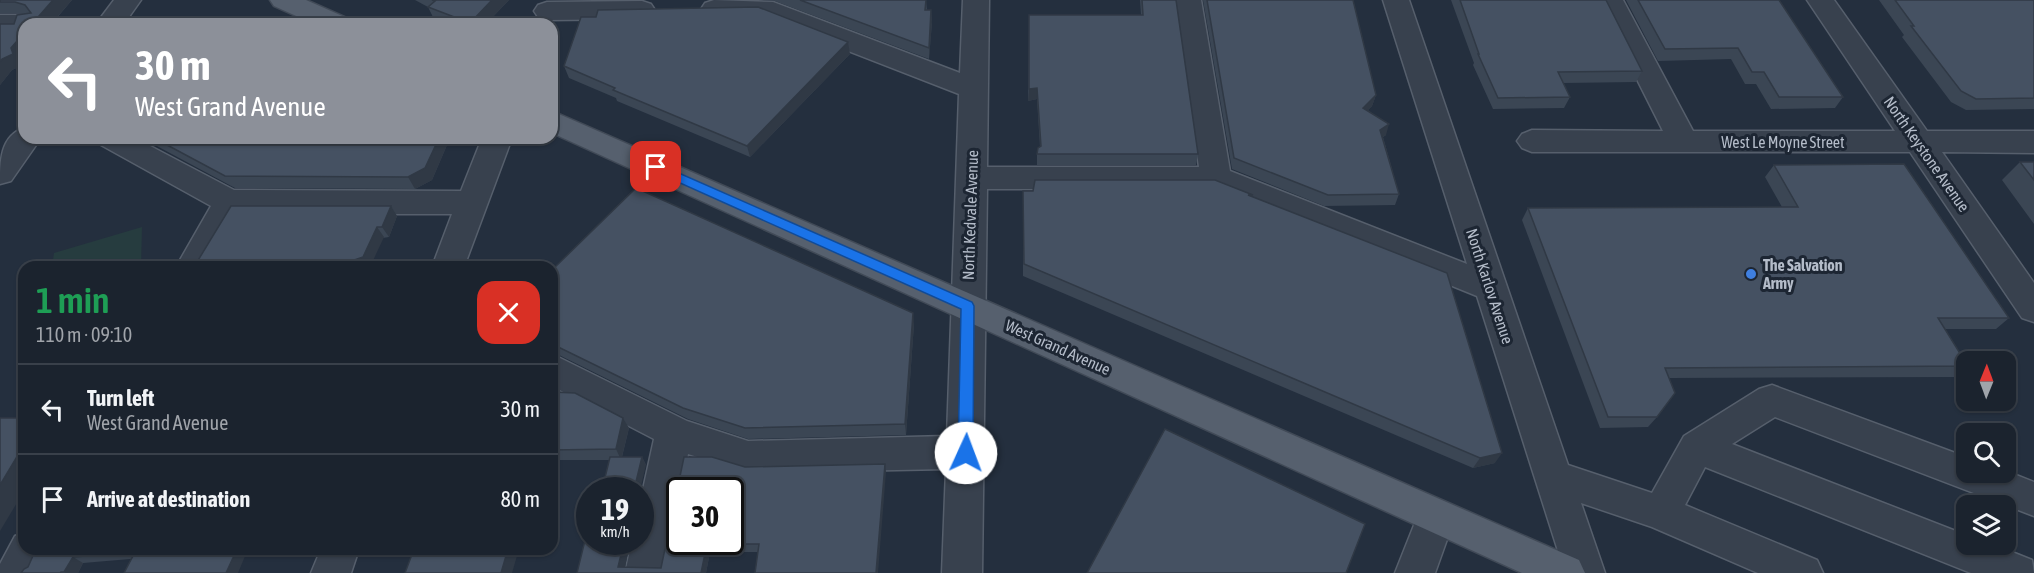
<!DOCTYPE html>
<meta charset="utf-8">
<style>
:root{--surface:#1b232e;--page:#282f3a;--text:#f1f3f6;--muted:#a0a4aa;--line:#39404a}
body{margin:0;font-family:"Asap Condensed",sans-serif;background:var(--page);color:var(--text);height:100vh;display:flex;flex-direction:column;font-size:22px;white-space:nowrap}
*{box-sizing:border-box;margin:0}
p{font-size:20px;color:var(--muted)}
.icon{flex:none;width:33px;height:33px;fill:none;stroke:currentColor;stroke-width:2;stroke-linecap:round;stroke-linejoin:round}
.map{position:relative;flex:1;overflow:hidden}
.side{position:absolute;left:18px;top:261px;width:540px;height:294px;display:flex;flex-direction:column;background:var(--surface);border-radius:18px;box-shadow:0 2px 4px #0004,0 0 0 2px var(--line)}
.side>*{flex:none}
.guide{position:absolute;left:18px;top:18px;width:540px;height:126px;border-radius:18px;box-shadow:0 2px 4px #0004,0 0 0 2px var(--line);background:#8c9099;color:#fff;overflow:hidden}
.needle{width:39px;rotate:1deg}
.fabs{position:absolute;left:1956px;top:351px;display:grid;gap:12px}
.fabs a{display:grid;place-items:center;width:60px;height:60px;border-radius:12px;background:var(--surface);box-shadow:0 2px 4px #0004,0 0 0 2px var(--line);font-size:30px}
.speed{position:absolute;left:576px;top:477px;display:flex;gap:12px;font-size:30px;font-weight:700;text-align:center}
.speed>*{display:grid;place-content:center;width:78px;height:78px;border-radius:50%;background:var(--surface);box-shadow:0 2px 4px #0004,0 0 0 2px var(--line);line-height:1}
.speed small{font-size:15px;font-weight:400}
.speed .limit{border:3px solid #111;border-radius:9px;background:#fff;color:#111}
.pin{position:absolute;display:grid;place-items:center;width:51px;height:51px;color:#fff;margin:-26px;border-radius:12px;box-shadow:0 3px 9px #0006}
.me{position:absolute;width:66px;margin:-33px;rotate:2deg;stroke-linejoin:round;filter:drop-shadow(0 0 4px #0008)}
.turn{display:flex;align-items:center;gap:21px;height:126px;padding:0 18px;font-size:27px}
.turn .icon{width:78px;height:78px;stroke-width:2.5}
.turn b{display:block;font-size:42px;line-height:51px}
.round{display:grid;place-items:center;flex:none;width:63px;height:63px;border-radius:18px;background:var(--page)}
.headline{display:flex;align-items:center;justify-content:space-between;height:102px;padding:0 18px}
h1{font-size:36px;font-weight:600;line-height:45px;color:#1e9e55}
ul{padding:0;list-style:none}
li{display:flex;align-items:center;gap:18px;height:90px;padding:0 18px;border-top:2px solid var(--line)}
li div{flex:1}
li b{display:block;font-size:22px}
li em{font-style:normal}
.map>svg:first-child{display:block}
.green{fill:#263c3f}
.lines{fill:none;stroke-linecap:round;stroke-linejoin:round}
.minor-casing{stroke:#565f6c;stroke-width:3}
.major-casing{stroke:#414a57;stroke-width:3}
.minor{fill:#38414e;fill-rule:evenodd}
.major{fill:#56606e;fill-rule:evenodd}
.wall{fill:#3b4654}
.shaded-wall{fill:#303945}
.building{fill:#455162;stroke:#303945;stroke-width:1.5;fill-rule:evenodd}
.route{fill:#1a73e8;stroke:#114b97;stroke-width:1.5}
.shop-dot{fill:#3f7fe0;stroke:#1d2633;stroke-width:2}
.labels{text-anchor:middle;stroke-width:6;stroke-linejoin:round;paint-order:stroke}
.street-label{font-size:16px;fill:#b4bcc9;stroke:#1d2633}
.poi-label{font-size:16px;font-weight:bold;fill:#b4bcc9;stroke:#1d2633;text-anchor:start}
</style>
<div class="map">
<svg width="2034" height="573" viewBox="0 0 2034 573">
<rect width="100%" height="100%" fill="#242f3e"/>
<path class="green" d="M142 227 141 267H52L54 253Z"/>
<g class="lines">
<g class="minor-casing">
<g id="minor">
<path d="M114 0H141L124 24H96Z"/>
<path d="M714 0 773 2 960 73 963 0H989L987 167H1199L1175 0H1201L1230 171 1467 264 1383 0H1409L1568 465 1652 493 1684 436 1759 389 1772 385 1966 457V472L2006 471 2034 482V516L1775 417 1732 444 1966 535V544H1992L2032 560 2034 573H1971L1705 467 1685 505 1817 560 1823 573H1758L1652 527 1581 503 1605 573H1565L1477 296 1213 189H987L982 573H942L946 469 748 473 688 454 665 573H625L632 542H640V503L654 439 552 386V354L687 421 748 441 947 436 959 94 761 17 714 18 705 15 701 9 705 3Z"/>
<path d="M1597 0H1623L1693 131H1895L1807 0H1834L1927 131H2034V153L1942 152 2034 283V322L2022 318 1910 152H1532L1522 148 1517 141 1522 134 1532 130 1663 131Z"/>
<path d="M642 1 651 4 655 10 651 16 642 19 547 20 538 17 534 11 538 5 547 2Z"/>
<path d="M0 15H24L34 18 38 24H24V33H0Z"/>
<path d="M24 128V138H41L11 181 0 184C0 162 0 136 24 128Z"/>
<path d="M96 138H135L234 190 461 191 482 138H512L464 267H432L452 214H238L208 267H176L211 206 101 145Z"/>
<path d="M1436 500 1450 505 1455 517 1435 573H1395L1422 505Z"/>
<path d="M24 533V549H48L37 573H0V564L15 536Z"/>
<path d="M321 549H359L351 573H311Z"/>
</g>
</g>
<g class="major-casing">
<g id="major">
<path d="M270 0H306L347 18 351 24H314L274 6Z"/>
<path d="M552 111 1579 560 1585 573H1522L552 133Z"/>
</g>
</g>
<use href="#minor" class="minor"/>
<use href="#major" class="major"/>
</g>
<g class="wall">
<path d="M0 0H72L21 60 23 65 12 70 0 85V24H14L27 14 25 13H0Z"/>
<path d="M415 0H509L486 24H446L434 19 428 7Z"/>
<path d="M772 0H926L927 10H931L932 22 929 59Z"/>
<path d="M1140 0H1176L1198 154 1196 165H1037V154L1040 147 1037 99 1028 101 1029 15H1141Z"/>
<path d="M1203 0H1353L1376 95 1372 106 1368 110 1386 135 1383 137 1399 194 1395 205 1324 206 1232 169Z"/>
<path d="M1451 0H1606L1642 71 1636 82 1563 83 1570 97 1564 108 1493 109 1473 65 1474 63Z"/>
<path d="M1626 0H1779L1843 97 1835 108 1771 109 1756 84H1745L1731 59 1658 61Z"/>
<path d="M1879 0H2034V109L1966 110 1951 102 1902 37 1904 35Z"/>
<path d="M850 54 750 157 617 101 616 98 569 78 564 66Z"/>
<path d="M142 138H450L432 180 415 189 235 188Z"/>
<path d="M2020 162H2034V224L2002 180Z"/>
<path d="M1774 165 2009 318 1996 329H1945L1966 363V367L1956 377 1669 378 1657 417 1648 427 1600 428 1522 220 1528 208 1782 207 1765 177Z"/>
<path d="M1023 191 1253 195V197L1495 463 1473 468 1023 276Z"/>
<path d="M391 206 397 216 389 237 194 267Z"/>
<path d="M552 270 914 324 906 435 748 439 688 419 553 352 552 353Z"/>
<path d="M552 392 623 418 629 428 622 457H642L646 465 610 460H558L552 481Z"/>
<path d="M745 467 886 472 758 552H710L706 573H577L630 542 625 567 661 568Z"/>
<path d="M36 549H248L83 563 78 573H21L28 567Z"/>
</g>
<g class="shaded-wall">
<path d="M53 0H72L51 24H32Z"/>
<path d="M492 0H509L486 24H470V23Z"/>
<path d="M931 10 932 22 929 59V48Z"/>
<path d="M24 33V56L21 60 23 65 12 70 0 85V62Z"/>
<path d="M848 42 850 54 750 157 747 146Z"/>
<path d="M1037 88V99L1028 101 1029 89Z"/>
<path d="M1376 95 1372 106 1360 119 1363 108Z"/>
<path d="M1389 124 1386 135 1376 141 1380 130Z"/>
<path d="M439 138H450L432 180 415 189 408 177Z"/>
<path d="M391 206 397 216 389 237 382 227Z"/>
<path d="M377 227 384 237 370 267H352L354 260Z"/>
<path d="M913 313 914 324 906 435 905 424Z"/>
<path d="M623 418 629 428 621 460 616 449Z"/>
<path d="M24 445V491L0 531V485Z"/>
<path d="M552 452 558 460 552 481Z"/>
<path d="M1502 453 1495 463 1473 468 1480 458Z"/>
<path d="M642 457 646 465 640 490H634Z"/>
<path d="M885 464 886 472 878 573H876Z"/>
<path d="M624 542H630L624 573 618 567Z"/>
<path d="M707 544 710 552 706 573H701Z"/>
<path d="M237 549H248L238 573H226Z"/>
<path d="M508 549H519L512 573H501Z"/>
<path d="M73 557 83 563 78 573H65L64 572Z"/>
</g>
<g class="building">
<path d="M0 0H53L32 24H24V33L11 48 13 54 2 59 0 62V24H14L17 15 31 13 25 5 15 2H0Z"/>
<path d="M432 0H492L470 23 428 7 435 1Z"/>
<path d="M800 0H926L925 10H931L929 48Z"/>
<path d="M1142 0H1176L1198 154H1037L1038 148 1041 146 1037 88 1029 89V15H1143Z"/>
<path d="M1207 0H1353L1376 95 1363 108 1389 124 1380 130 1399 194 1328 195 1234 158Z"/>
<path d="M1460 0H1606L1642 71 1558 72 1570 97 1498 98 1478 54H1479Z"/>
<path d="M1638 0H1779L1843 97H1779L1764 72H1752L1738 48 1665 49Z"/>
<path d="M1895 0H2034V98L1976 99 1961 91 1911 26H1914Z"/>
<path d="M758 7 848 42 747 146 613 90 615 88 564 66 581 17H596L598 10Z"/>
<path d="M154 138H439L425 168 408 177 225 176Z"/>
<path d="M2020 162H2034V180Z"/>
<path d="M1904 164 2009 318H1938L1966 363V366L1665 368 1675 393 1657 417H1608L1528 208 1798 207 1774 165Z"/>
<path d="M1035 180H1215L1253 195H1248L1447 273 1502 453 1480 458 1024 264 1023 191H1033Z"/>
<path d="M636 188 913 313 905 424 745 428 683 408 552 344V270Z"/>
<path d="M231 206H391L382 227H377L363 257 354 260 352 267H194Z"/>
<path d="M552 392 575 393 623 418 616 449 552 450Z"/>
<path d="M0 418H24V445L0 485Z"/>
<path d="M1165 429 1365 524 1346 573H1087Z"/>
<path d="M610 457H642L634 490H602Z"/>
<path d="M684 457H712L745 467 885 464 876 573H755L759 544H707L701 573H577L590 520V542H624L618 567 661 568ZM680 490H730V542H680Z"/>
<path d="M36 549H237L226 573H124L135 552 73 557 64 572H61L60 573H21L24 569 28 567Z"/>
<path d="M414 549H508L501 573H405Z"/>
</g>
<path class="route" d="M656 163 972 302 974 306 973 453 971 457 966 459 960 457 958 453 961 309 651 170 649 167 651 164Z"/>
<circle class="shop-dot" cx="1751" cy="274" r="6"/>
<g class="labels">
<g class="street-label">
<text x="1783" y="148">West Le Moyne Street</text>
<text transform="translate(1927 154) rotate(55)" y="6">North Keystone Avenue</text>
<text transform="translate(970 215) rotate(-88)" y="6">North Kedvale Avenue</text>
<text transform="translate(1490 286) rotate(72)" y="6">North Karlov Avenue</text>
<text transform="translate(1058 347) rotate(24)" y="6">West Grand Avenue</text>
</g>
<g class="poi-label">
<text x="1763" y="271">The Salvation<tspan x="1763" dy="18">Army</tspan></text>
</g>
</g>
</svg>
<div class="fabs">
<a><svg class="needle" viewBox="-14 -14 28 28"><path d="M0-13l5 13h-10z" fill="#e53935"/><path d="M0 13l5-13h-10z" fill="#a0a4aa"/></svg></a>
<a><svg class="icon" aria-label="search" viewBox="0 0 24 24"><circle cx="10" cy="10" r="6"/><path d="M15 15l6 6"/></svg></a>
<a><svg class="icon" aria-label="layers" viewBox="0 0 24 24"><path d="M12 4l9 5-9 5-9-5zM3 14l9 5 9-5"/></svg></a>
</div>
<div class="speed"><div>19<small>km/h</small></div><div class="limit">30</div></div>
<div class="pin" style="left:656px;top:167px;background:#d93025"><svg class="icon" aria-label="arrive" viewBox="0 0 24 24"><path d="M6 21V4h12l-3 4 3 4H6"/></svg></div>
<svg class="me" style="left:966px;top:453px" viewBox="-20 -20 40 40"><circle r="19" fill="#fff"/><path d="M0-13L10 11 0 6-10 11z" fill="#1a73e8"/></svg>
<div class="guide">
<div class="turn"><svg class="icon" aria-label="left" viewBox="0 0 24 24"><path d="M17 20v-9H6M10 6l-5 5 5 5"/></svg><div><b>30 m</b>West Grand Avenue</div></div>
</div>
<section class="side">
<div class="headline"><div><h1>1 min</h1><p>110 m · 09:10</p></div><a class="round" style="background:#d93025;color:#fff"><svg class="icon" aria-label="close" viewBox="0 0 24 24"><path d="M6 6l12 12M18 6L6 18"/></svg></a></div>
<ul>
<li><svg class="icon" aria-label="left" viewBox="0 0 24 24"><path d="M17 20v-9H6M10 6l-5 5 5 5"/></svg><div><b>Turn left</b><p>West Grand Avenue</p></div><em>30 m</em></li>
<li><svg class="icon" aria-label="arrive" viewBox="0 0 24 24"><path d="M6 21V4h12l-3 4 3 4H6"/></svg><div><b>Arrive at destination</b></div><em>80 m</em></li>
</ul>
</section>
</div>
